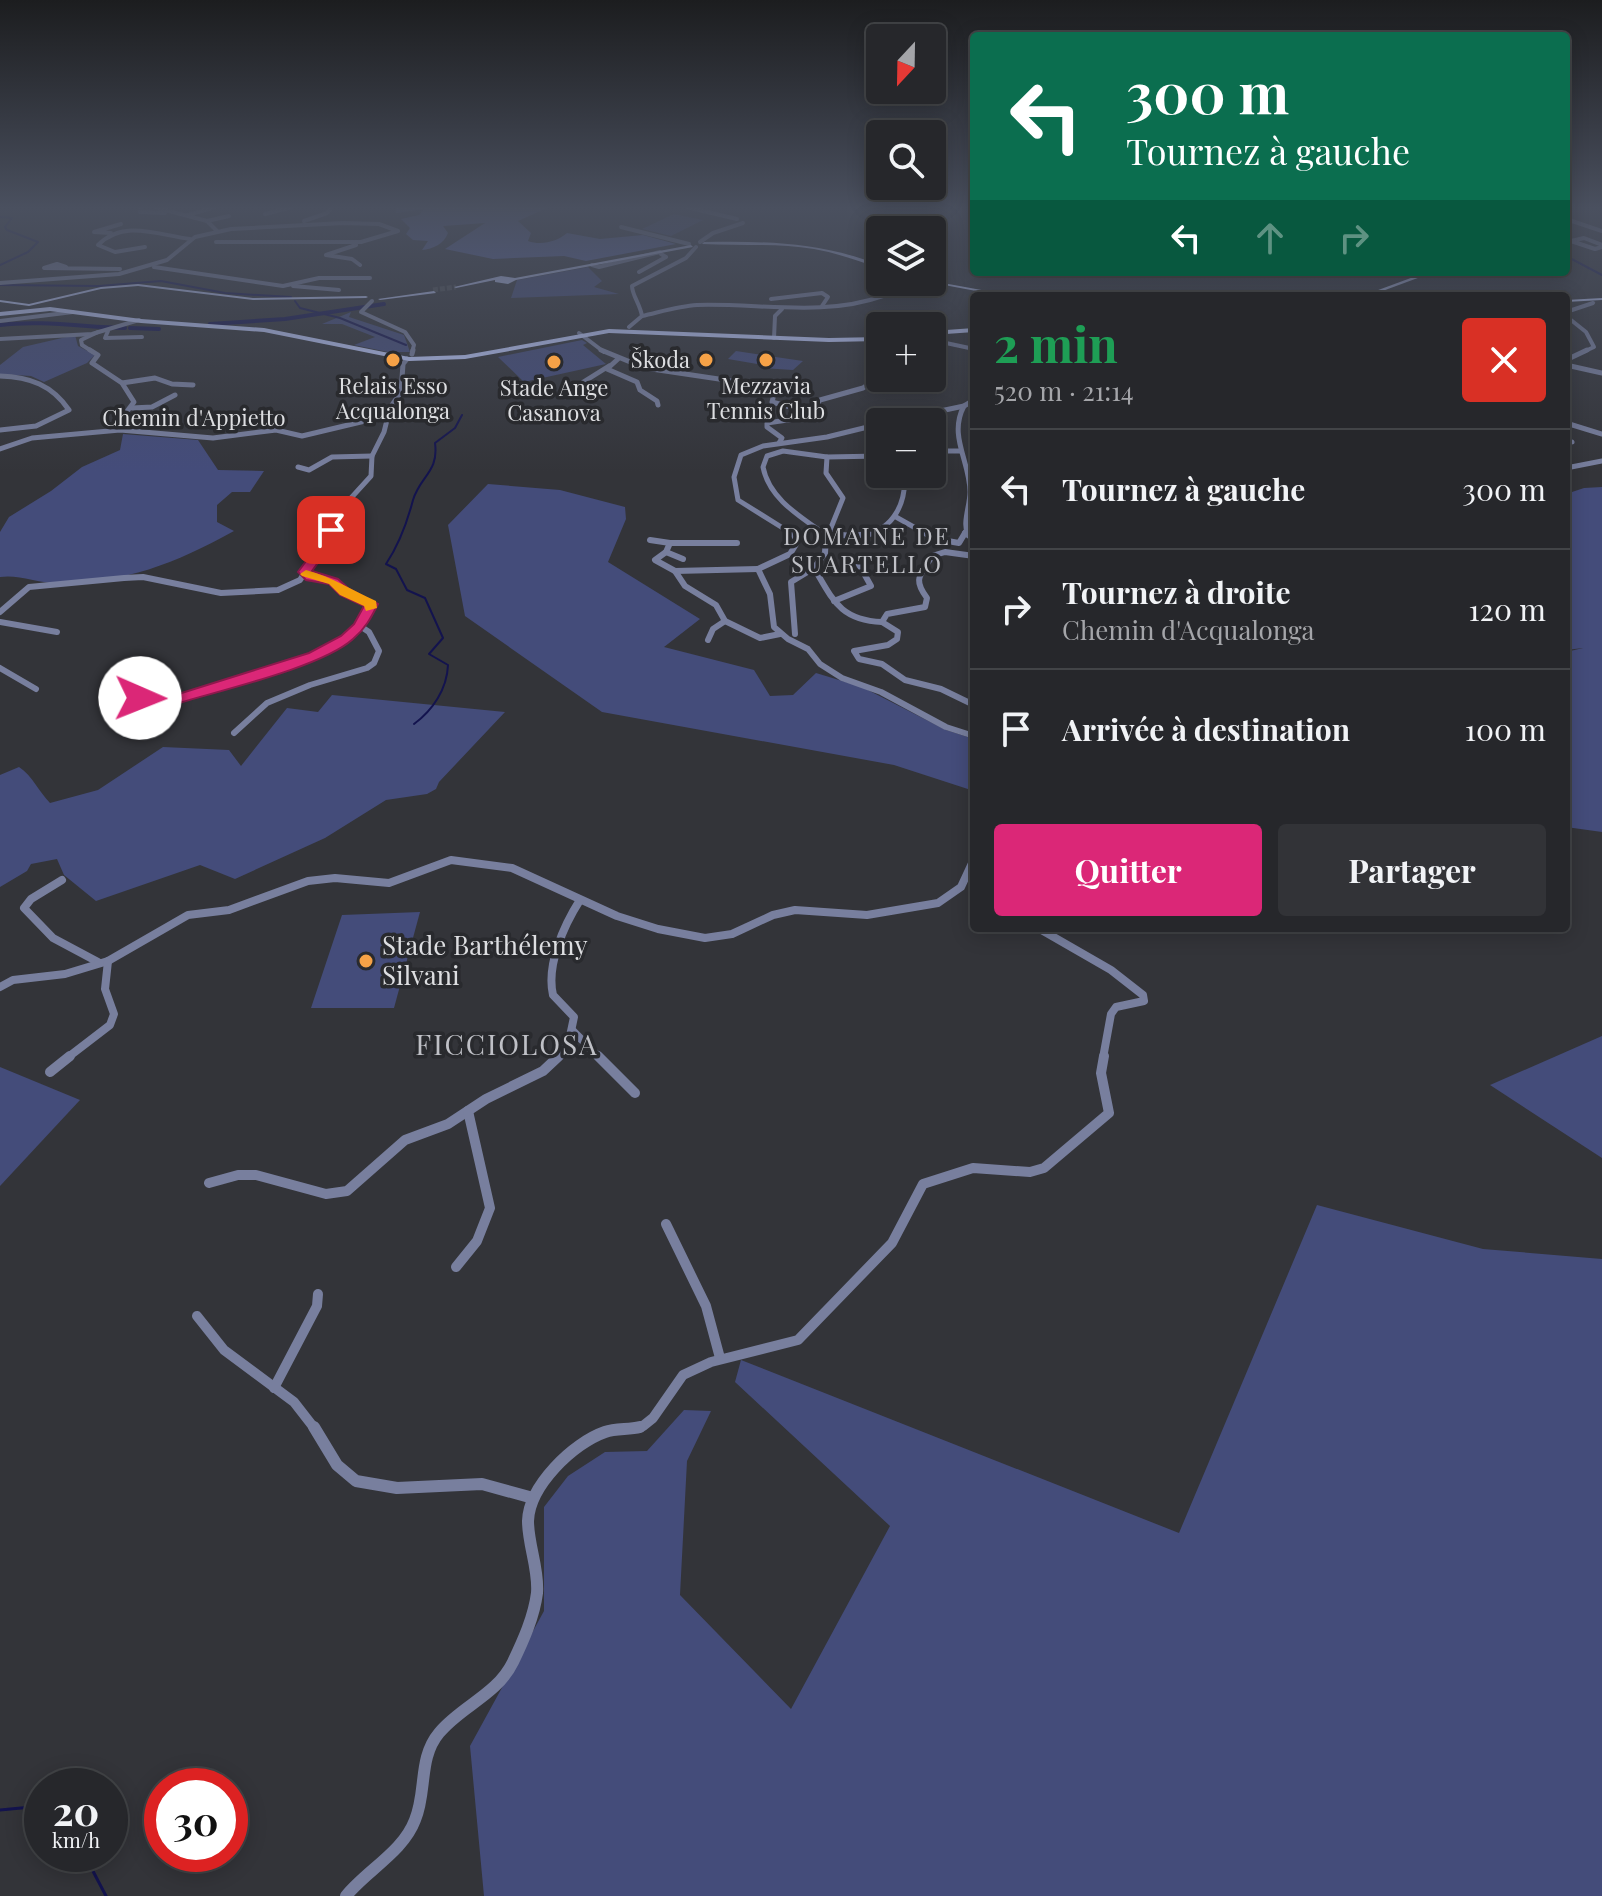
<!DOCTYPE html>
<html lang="fr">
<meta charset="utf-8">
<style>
:root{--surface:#26272b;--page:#323337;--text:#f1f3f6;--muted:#a4a5a9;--line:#424447;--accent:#db2777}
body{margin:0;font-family:"Playfair Display",serif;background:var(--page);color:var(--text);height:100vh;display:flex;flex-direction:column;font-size:30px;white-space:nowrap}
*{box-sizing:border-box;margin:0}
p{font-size:26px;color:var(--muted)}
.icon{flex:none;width:44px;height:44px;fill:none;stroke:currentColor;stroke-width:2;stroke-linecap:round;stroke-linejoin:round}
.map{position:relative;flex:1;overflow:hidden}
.drawer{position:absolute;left:970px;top:292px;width:600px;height:640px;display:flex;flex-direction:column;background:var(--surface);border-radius:8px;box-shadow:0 4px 20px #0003,0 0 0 2px var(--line)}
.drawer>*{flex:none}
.guide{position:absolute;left:970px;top:32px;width:600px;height:244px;border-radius:8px;box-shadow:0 4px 20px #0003,0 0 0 2px var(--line);background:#0b6e4f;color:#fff;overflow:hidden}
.needle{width:52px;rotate:202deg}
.controls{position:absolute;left:866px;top:24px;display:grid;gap:16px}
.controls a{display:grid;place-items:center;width:80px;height:80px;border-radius:8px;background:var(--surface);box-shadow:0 4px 20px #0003,0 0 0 2px var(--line);font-size:40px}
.speed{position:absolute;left:24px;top:1768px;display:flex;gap:16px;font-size:40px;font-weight:700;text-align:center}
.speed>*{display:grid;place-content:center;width:104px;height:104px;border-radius:50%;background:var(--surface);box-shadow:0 4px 20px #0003,0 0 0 2px var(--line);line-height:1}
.speed small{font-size:20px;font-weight:400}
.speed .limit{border:12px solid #d22;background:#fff;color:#111}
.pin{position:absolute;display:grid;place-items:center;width:68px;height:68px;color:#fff;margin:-34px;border-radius:16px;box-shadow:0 4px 12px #0006}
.me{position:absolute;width:88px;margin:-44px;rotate:91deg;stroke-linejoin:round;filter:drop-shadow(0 0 6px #0008)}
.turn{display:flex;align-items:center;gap:28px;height:168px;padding:0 24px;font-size:36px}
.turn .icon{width:104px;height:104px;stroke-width:2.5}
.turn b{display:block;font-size:56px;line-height:68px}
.lanes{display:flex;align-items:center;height:76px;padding:0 24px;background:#0003;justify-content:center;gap:40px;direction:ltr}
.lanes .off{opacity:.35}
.round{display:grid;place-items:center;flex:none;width:84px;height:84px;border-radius:8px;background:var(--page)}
.headline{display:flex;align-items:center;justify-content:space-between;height:136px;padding:0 24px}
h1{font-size:48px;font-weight:700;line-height:60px;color:#1e9e55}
.button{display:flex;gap:16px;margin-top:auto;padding:16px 24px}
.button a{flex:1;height:92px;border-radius:8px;background:var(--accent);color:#fff;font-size:32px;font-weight:700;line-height:92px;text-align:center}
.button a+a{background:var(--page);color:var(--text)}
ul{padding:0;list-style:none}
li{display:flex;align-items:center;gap:24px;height:120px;padding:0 24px;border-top:2px solid var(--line)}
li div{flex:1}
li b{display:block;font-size:30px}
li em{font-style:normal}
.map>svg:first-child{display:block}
.green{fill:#444c7a}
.forest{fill:#5a66a9}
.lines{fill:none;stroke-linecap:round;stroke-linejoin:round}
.stream-far1{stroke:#13134e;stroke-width:2}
.stream{stroke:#13134e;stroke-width:3}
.canal{stroke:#13134e;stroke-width:4}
.major-tunnel{stroke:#4c4e52;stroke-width:5;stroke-dasharray:5 2;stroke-linecap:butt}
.minor-far5{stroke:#787f9e;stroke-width:4}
.minor-far4{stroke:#787f9e;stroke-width:5}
.minor-far3{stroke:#787f9e;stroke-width:6}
.minor-far2{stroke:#787f9e;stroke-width:8}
.minor-far1{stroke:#787f9e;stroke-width:10}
.minor{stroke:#787f9e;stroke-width:12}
.major{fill:#bfcbfd;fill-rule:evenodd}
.route{fill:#db2777;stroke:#8e194d;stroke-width:2}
.slow{fill:#f59e0b}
.poi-dot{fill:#f6a247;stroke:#292a2e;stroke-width:3}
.labels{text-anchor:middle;stroke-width:7;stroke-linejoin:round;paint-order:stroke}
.far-poi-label{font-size:22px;fill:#dddee1;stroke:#292a2e}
.far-street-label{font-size:22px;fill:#dddee1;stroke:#292a2e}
.far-neighbourhood-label{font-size:24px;letter-spacing:2px;fill:#bfc0c6;stroke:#292a2e}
.poi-label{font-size:26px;fill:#dddee1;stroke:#292a2e;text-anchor:start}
.neighbourhood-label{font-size:28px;letter-spacing:2px;fill:#bfc0c6;stroke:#292a2e}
</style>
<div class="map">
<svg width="1602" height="1896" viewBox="0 0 1602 1896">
<rect width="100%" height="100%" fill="#333439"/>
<g class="green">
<path d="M674 214 703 220 671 236 642 229Z"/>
<path d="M588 267 602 281 594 287 619 294 511 298 517 280Z"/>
<path d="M351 312 349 317 404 335 410 352H388L354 345 375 337 342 324H322Z"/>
<path d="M75 335 78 346 95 355 87 363 44 382 31 376 0 374V365L23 347Z"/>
<path d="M582 340 587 343 583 345 606 364 524 382 498 357Z"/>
<path d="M736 351 803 361 793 370 761 368 763 365 728 359Z"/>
<path d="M123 434 198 440 218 470 264 471 250 492H232L217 505V522L234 531C174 564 126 583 56 583 37 583 18 574 0 577V532L9 517 51 491 82 467 120 450Z"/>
<path d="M488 484 560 490 625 507 626 519 608 562 700 619 664 647 754 670 770 696 793 695 816 673 862 687 946 730 974 739V791L894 765 602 712 465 616 448 525Z"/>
<path d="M1602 487V832L1566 827V652L1583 648 1566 650V494L1584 488Z"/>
<path d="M332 695 505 712 439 782 436 789 427 794 386 800 325 838 235 879 200 865 96 901 64 875 57 859 31 864 27 871 0 887V775L19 767C32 775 39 792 50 803L98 790 163 747 229 750 241 766 287 708 318 712Z"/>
<path d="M420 912 394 1008H311L342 915Z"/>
<path d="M1602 1036V1158L1490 1085Z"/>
<path d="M0 1067 80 1100 0 1186Z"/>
<path d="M1317 1205 1483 1249 1602 1259V1896H484L470 1746 544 1611V1507L568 1476 605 1452 647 1451 684 1410 711 1411 687 1461 680 1595 791 1709 890 1526 735 1382 741 1360 1179 1533Z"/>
</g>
<path class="forest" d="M396 207H549L518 221 531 233 528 241C542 246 558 241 567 233L600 239 643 235 676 244 586 261 564 256 493 259 445 249 485 223 443 226 448 233C444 244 433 249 422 250L428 241 413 240 406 234 410 228 401 219 419 215 424 209 396 213Z"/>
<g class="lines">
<g class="stream-far1">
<path d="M0 217 12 218 5 227 7 230 38 242 28 252 0 265"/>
<path d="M1566 256 1602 275"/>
<path d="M0 285 99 286 161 281 225 293 291 297"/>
<path d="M295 301 300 308 340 318 406 345"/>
<path d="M414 724C433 710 447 689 448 665L429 654 443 638 425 598 407 590 396 569 386 564C400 543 407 523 413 500 420 476 439 472 435 443L455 428 462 415"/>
</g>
<g class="stream">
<path d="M0 1810 42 1806"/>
<path d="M84 1854 106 1896"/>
</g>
<g class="canal">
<path d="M210 324 285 319 384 304"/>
<path d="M0 325C41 320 84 327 125 328"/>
<path d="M130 328 159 329"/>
</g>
<path class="major-tunnel" d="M433 290 456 287"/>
<g class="minor-far5">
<path d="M141 207 140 212 165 213"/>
<path d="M154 207 207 221 217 231"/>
<path d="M686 207 737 219"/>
<path d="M265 214 292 207"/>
<path d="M188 215 215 207"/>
<path d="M1566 219 1602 231"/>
<path d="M207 221 229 216"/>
<path d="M304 221 327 213 332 207"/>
<path d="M621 227 689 244"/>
<path d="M111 233 94 232 121 224"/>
<path d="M700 242 713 233 743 223"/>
<path d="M356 245 326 255 352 259 360 265"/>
<path d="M1602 245 1584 238 1571 241 1595 249 1602 247"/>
<path d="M145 247 115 252 98 245C124 219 158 235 190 239"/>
<path d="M592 265 599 267 660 252"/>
<path d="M66 267 57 264 44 268 120 269"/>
<path d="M154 267 283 286 319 278H370"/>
<path d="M639 272 666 257 661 254"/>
<path d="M0 283 119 274 167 260 195 237 231 229 343 223 379 224 398 231 361 242H216"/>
<path d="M293 286 339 290"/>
<path d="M885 288 938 296"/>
<path d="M771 299 822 293 828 297 822 306"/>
<path d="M372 301 361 312 405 332 414 345 412 352"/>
<path d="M1566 312 1593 303"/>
<path d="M642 316C660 312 679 306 697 305 759 303 824 317 883 296L888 282"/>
<path d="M1566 316 1586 332 1594 347 1583 352"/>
<path d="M0 321 73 312"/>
<path d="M629 327 642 316C640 304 632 295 632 286L686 258 696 247"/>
<path d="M108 331 105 338 142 337"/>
<path d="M579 333 604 352"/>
<path d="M774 338 775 316 782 309"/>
<path d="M0 339 92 334 139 320"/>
<path d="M932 340 974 349"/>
<path d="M93 352 82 345 81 340 98 332"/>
</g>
<g class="minor-far4">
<path d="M90 350 98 355 92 363 122 383 134 402 113 430"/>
<path d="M601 350 645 368 772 387 775 390 772 402 801 410 816 404"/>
<path d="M412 354 413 350"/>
<path d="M618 359 607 369 637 382 640 390 657 401 658 405"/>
<path d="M1566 360 1587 350"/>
<path d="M971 363 974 362"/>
<path d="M1566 365 1602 373"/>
<path d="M0 376C30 377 52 385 69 410L36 426 0 430"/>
<path d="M122 383 155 378 172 384 193 385"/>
<path d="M561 396 609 366"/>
<path d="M964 406C948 436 970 461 970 492 970 506 962 523 968 535"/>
<path d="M132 408 152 407 175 395"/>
<path d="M888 422 964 406 974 400"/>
<path d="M1566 423 1602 434"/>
<path d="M779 443 782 438 767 427V423L808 417 820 400 863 388 880 376"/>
<path d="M1566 444 1572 442"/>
<path d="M0 449 32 438 120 430 213 438 276 430 302 436 386 416"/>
<path d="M932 451H961"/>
<path d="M827 457 826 473 843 498 828 535"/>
<path d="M298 467 309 470 332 457 372 456"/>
<path d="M1566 468 1602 461"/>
<path d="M896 517 928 535"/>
<path d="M830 534 836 535"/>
<path d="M330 535 323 518 325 514 351 498 371 476 372 456 384 432 390 408 401 392 403 364 407 359"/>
<path d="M794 535 738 500 734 477 741 455 763 446 827 437 880 424"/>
<path d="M826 535C801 517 769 499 763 467L767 456 783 451 827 457 880 456"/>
<path d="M866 535C894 528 907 502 904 474"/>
</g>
<g class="minor-far3">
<path d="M792 533 798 541 790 554 758 569 770 594 774 627 788 639 808 649 820 664 842 678 881 692 946 727 974 736"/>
<path d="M823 533 826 535 825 553 814 568C833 600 840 620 882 622"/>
<path d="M925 533 936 539 959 543 965 533"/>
<path d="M965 533 974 539"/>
<path d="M830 534 853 536 875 533"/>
<path d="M827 535 830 533"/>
<path d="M650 540 670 543"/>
<path d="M737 543H670L666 552 655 560 675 571 685 586 716 605 725 621 760 638 780 634"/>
<path d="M666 552 683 559"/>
<path d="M974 556 945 552 932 556C921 575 912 578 927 598L925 607 887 614 882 622 898 632 897 639 888 645 854 651 859 659 882 664 905 680 941 689 974 705"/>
<path d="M675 571 758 569"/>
<path d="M834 601 871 586 857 561"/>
<path d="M0 612 29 587 124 578 143 577 221 593 278 590 300 580 330 533"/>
<path d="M0 622 57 632"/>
<path d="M795 634 791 582 814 568"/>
<path d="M708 640 713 629 725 621"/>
<path d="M0 668 36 689"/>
<path d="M140 698 163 703 251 677 314 656 345 639 360 626"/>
<path d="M234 733 267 703 310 685 367 668 374 663 379 651 369 632 360 626 371 604 345 592 333 581 311 577 305 572"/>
</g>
<g class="minor-far2">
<path d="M62 880 31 899 24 908 53 938 98 962"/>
<path d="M1038 928 1111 970 1143 995 1144 1001 1116 1007 1111 1014 1103 1058"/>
<path d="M0 987 13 980 65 974 108 961 188 915 229 910 308 881 335 878 389 883 451 860 512 868 617 916 658 929 705 938 732 934 773 915 795 910 867 915 938 903 961 887 974 859"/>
<path d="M573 1031 600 1058"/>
<path d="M67 1058 110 1025 114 1014 105 989 108 961"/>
<path d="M557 1058 570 1036 574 1017 553 995C546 965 564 925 580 900"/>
</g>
<g class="minor-far1">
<path d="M598 1056 635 1093"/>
<path d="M50 1072 70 1056"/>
<path d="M209 1183 238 1175H256L326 1194 347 1191 405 1140 448 1124 486 1099 543 1071 559 1056"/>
<path d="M666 1224 706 1306 720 1358"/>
<path d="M456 1267 477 1241 490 1208 468 1111"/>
<path d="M197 1316 224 1350 294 1402 315 1429"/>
<path d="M274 1388 317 1306 318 1294"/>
<path d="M630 1429 643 1426 653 1418 683 1375 711 1362 798 1340 892 1243 923 1184 973 1168 1030 1172 1044 1168 1109 1113 1101 1073 1104 1056"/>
</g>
<g class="minor">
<path d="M314 1427 337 1465 356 1481 397 1488 482 1484 533 1498"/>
<path d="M346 1896C367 1870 403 1852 415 1820 427 1792 418 1758 439 1733 461 1706 497 1695 513 1662 523 1641 534 1617 537 1593 539 1569 528 1545 528 1521 529 1486 573 1443 605 1432 616 1428 629 1430 640 1427"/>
</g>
<g class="major">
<path d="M704 242C768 241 819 242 880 265V268C858 261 837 253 814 249 777 243 740 246 702 244Z"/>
<path d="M691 245 693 247 516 280 508 284 495 282V280L456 288 454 287 501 276 515 278Z"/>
<path d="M1427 272H1434L1369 296H1362Z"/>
<path d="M932 281 987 291 1083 295 1085 296 987 293 928 282Z"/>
<path d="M138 284 253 298 366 296 368 297 366 298 253 300 138 286 101 289 29 306 0 302V300L29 304 101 287Z"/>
<path d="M434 291 436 293 380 300 378 299Z"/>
<path d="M1602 298V300L1566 302V300Z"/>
<path d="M50 307 141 319 264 328 409 357 465 355 609 329 829 338 880 337V341L829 342 609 333 465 359 409 361 264 332 141 323 50 311 0 316V312Z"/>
<path d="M974 328V332L932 335V331Z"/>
</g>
</g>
<linearGradient id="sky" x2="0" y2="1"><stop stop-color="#1c1d1f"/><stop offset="0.44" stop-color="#4a505f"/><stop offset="1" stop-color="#4a505f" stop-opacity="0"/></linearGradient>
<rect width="1602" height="472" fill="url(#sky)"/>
<path class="route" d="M326 528H335L336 538 312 571 338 579 349 589 378 604C371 618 365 629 353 639 322 667 222 690 179 703L163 707 135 701V694L169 697 309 653 341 636 354 624 364 606 340 595 329 584 306 580 298 572 323 538Z"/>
<path class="slow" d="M306 570C333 577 351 590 376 601L377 608 366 611 364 606 340 595 329 584 302 576 300 574Z"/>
<g class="poi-dot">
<circle cx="393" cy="360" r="8"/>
<circle cx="706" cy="360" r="8"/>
<circle cx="766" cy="360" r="8"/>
<circle cx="554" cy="362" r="8"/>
<circle cx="366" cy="961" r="8"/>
</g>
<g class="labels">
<g class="far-poi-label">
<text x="690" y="368" text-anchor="end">Škoda</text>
<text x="393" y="394">Relais Esso<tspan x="393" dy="25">Acqualonga</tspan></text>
<text x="766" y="394">Mezzavia<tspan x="766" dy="25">Tennis Club</tspan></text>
<text x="554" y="396">Stade Ange<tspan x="554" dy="25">Casanova</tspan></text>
</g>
<g class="far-street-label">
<text x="194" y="426">Chemin d'Appietto</text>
</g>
<g class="far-neighbourhood-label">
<text x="867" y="545">DOMAINE DE<tspan x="867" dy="28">SUARTELLO</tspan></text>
</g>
<g class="poi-label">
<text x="382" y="955">Stade Barthélemy<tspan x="382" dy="30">Silvani</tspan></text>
</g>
<g class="neighbourhood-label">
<text x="507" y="1055">FICCIOLOSA</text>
</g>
</g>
</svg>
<div class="controls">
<a><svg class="needle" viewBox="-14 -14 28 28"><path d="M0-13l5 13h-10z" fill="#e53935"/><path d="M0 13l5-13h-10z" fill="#a4a5a9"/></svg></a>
<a><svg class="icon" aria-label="search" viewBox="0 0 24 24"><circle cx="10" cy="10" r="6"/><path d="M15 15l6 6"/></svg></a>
<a><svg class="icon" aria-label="layers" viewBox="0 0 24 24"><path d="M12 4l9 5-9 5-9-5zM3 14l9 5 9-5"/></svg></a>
<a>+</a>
<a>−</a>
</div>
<div class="speed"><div>20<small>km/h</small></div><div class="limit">30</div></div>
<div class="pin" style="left:331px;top:530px;background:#d93025"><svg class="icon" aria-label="arrive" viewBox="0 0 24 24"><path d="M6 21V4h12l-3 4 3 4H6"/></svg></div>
<svg class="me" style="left:140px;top:698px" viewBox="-20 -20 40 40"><circle r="19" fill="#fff"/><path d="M0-13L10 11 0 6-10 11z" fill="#db2777"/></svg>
<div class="guide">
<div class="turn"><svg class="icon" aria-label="left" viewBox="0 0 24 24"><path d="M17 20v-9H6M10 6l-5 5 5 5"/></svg><div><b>300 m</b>Tournez à gauche</div></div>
<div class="lanes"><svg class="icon" aria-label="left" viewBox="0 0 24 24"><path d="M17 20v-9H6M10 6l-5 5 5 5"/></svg><svg class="icon off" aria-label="ahead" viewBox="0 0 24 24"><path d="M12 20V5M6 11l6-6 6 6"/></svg><svg class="icon off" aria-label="right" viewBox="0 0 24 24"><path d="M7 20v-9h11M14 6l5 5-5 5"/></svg></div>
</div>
<section class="drawer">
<div class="headline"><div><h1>2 min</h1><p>520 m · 21:14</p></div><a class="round" style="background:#d93025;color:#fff"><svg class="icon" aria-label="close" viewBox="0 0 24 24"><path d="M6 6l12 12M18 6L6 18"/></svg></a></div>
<ul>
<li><svg class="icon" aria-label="left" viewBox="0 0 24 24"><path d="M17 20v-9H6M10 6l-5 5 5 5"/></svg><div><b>Tournez à gauche</b></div><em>300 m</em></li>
<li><svg class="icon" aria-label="right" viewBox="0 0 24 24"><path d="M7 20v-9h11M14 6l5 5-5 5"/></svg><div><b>Tournez à droite</b><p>Chemin d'Acqualonga</p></div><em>120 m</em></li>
<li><svg class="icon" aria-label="arrive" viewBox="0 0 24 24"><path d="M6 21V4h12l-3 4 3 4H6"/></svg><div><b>Arrivée à destination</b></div><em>100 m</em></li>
</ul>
<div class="button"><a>Quitter</a><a>Partager</a></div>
</section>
</div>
